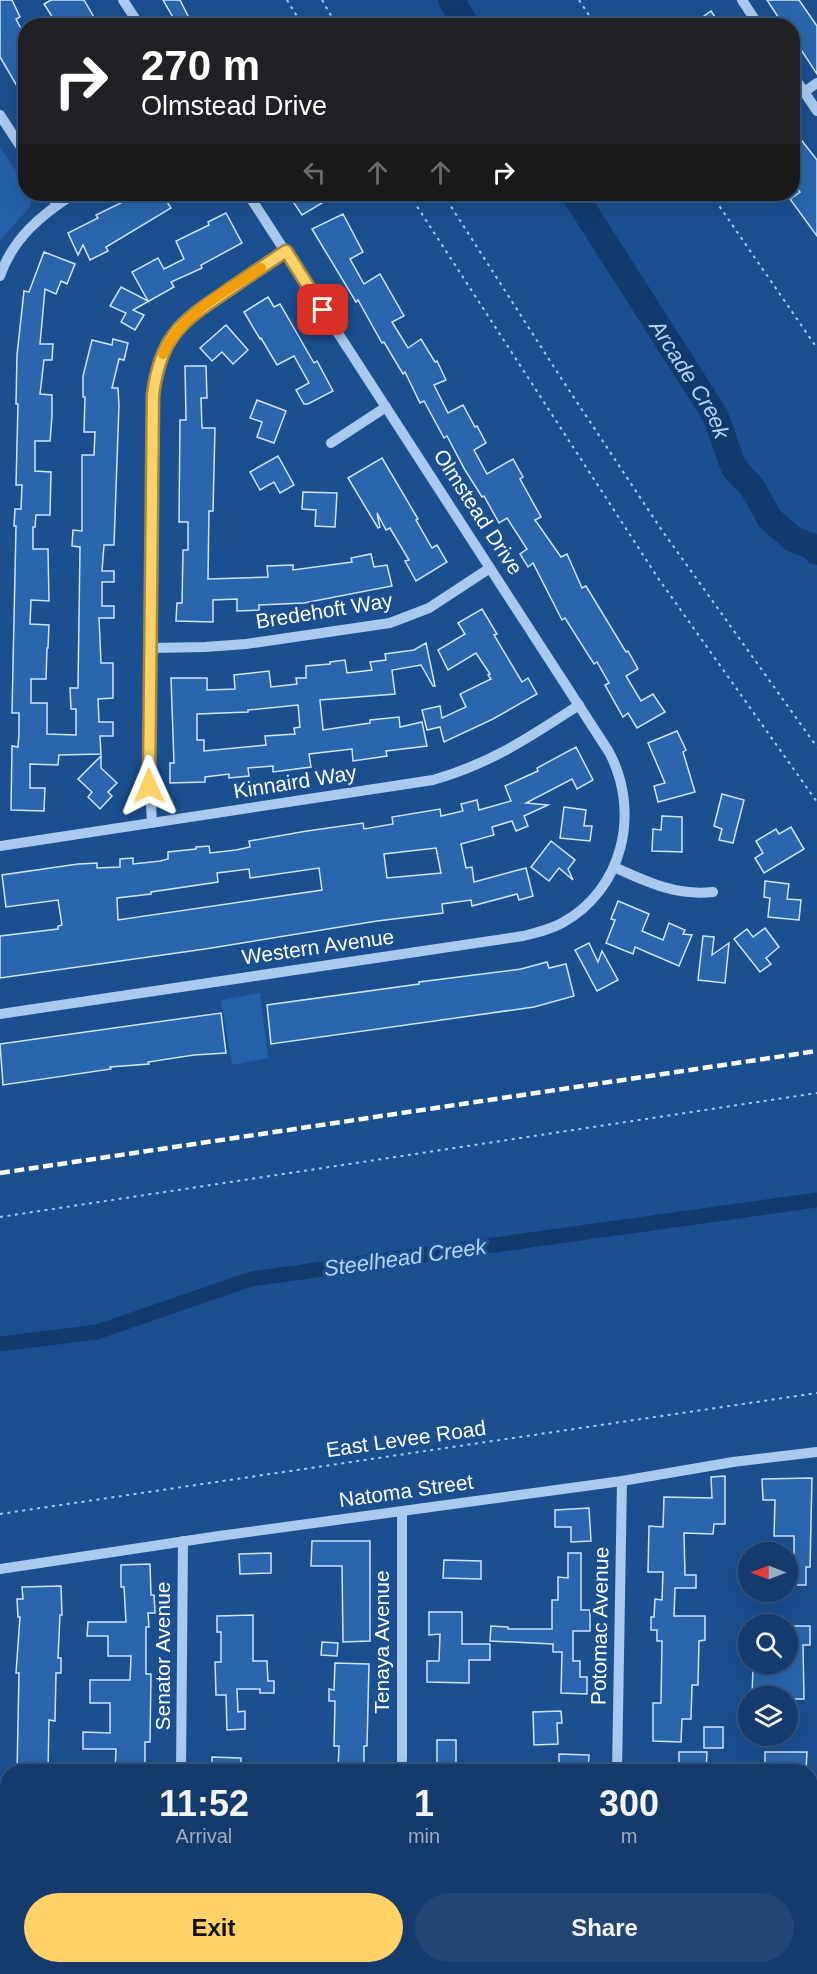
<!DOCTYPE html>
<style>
:root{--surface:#143b6b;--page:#214673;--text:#f1f3f6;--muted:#9dadc1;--line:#33557e;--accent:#ffd166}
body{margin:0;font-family:Helvetica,sans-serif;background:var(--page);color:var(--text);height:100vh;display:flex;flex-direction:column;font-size:22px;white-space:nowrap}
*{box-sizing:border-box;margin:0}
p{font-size:20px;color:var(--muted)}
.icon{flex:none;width:33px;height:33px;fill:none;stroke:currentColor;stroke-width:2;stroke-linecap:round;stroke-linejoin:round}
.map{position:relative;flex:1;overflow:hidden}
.sheet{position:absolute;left:0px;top:1764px;width:818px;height:210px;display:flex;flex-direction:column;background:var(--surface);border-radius:24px 24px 0 0;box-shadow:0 6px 24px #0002,0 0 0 2px var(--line)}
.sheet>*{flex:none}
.banner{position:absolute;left:18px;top:18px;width:782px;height:183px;border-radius:24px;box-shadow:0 6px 24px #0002,0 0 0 2px var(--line);background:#202124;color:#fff;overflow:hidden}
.needle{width:39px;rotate:270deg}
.tools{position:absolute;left:738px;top:1542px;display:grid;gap:12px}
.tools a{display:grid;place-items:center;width:60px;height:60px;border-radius:50%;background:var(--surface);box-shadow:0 6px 24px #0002,0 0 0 2px var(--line);font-size:30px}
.pin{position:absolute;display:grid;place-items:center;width:51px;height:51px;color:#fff;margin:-26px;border-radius:12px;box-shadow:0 3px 9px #0006}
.me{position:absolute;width:66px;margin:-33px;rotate:359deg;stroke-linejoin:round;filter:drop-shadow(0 0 4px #0008)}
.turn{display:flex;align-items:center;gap:21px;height:126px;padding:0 24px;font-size:27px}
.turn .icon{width:78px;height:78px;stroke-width:2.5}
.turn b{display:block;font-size:42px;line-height:51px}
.lanes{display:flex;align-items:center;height:57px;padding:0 24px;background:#0003;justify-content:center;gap:30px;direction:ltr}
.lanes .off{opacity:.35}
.eta{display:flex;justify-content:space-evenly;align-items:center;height:102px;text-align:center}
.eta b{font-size:36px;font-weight:700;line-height:42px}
.primary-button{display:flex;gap:12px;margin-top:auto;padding:12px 24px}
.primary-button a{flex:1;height:69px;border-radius:36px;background:var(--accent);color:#111;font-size:24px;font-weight:700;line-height:69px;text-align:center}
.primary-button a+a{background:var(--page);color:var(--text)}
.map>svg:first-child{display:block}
.green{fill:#2461a8}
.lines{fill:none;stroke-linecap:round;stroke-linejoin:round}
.canal{stroke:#123a6d;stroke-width:15}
.river{stroke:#123a6d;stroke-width:26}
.building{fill:#2a66ad;stroke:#cfe3fa;stroke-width:1.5;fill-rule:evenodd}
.path{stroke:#a9c9ee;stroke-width:2;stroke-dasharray:3 4.5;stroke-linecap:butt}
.minor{stroke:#a9c9ee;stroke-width:10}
.rail{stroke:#fff;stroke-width:4.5;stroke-dasharray:10 4.5;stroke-linecap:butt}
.route-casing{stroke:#a68842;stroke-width:15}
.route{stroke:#ffd166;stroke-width:10}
.slow{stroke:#f59e0b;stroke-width:10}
.labels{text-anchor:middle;stroke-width:6;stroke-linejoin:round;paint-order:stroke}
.street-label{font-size:21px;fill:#fff;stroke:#1b4f8f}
.water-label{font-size:22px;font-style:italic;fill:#b5d3f5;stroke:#1b4f8f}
</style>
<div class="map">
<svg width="817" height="1974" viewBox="0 0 817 1974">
<rect width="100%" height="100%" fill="#1b4f8f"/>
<g class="green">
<path d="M0 147 16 171 31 202 29 208 0 240Z"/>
<path d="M260 993 268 1058 232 1065 221 1000Z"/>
</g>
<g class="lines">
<path class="canal" d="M0 1344 97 1332 251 1279 817 1200"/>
<g class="river">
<path d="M451 0 467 26"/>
<path id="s1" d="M574 194 715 415 734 468 752 487 770 519 793 539 811 546 817 552"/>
</g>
</g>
<g class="building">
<path d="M0 0H12L20 17 16 19 26 38V82L17 86 0 57Z"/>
<path d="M51 0H84L99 26H58L44 4Z"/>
<path d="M163 0H180L193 26H178Z"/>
<path d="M767 0H799L817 26V74L792 36V26H784Z"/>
<path d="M711 11 721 26H690Z"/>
<path d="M792 129 800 143 802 141 817 160V236L790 199 800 192 792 183Z"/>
<path d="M139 194H162L171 208 106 247 108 251 90 260 83 245 78 255 68 233 98 218 96 215Z"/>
<path d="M288 194H337L302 215Z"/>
<path d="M226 213 242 243 201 265 202 268 171 282 174 287 133 310 144 315 135 330 121 322 126 313 110 306 121 287 148 301 132 272 158 258 164 269 184 259 176 241 209 225 208 222Z"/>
<path d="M343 214 363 252 350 259 364 284 380 274 404 316 392 322 408 348 421 339 435 362 437 361 446 380 434 385 448 413 463 405 475 427 477 426 486 443 474 450 487 474 513 459 523 477 520 479 541 517 535 520 561 557 567 554 582 588 586 586 626 652 628 651 638 669 626 676 641 701 653 694 665 712 637 728 628 713 623 717 605 685 609 683 597 662 594 664 565 618 562 620 533 563 528 567 520 554 527 549 507 518 499 523 484 496 482 497 465 470 447 436 444 438 424 401 420 403 405 372 403 374 384 342 382 343 358 300 356 302 312 229Z"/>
<path d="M44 252 75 264 67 284 61 281 56 294 45 289 40 344H53L52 360H44L40 394 52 395V416L50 441H35V471L51 472 50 515H36L35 527H33V549H48L49 601 31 600 30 624 49 625 48 648H47L46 679H31V703H47V734L76 735V709H71L70 688H78L80 547 72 546 73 530 82 531V455H94L95 432H84L85 397H83V376L92 340 112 345 113 339 128 343 124 360 119 359 112 388H118L119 405 114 545H104L102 571H114V582H102V606H114V618H99L101 663H113V698L98 699 99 722H113V736H100L101 754 59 755 58 765 30 764V788H45L44 811 11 810 12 746 18 747 19 733V713H12L16 526H14L15 509H21L22 485H16L18 404H16L17 355 24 291 29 292Z"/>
<path d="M268 297 274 307 280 304 314 363 317 361 333 391 308 404H304L296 390 309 383 294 356 277 365 261 338 260 339 244 312Z"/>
<path d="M226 325 248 350 233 364 222 352 212 361 200 348Z"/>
<path d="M185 366H206L207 398H201L202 428H215L213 511H209L208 579 268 577 267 566 293 565V570L352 562 351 558 371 554 374 567 387 565 392 586 304 603 259 605V610L237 611V599L213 600V622L176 621 177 603H182L183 550H188V522H179L180 420H186Z"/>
<path d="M257 400 286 411 274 443 257 437 262 422 250 418Z"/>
<path d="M278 456 294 485 280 493 274 482 260 490 250 472Z"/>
<path d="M382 458 418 519 416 520 432 548 437 545 447 562 416 581 405 561 409 560 390 528 386 530 377 513 380 527 378 528 348 478Z"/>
<path d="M303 492 337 493 335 527 315 526 316 510 302 509Z"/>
<path d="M482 609 497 634 494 635 522 682 528 678 537 694 493 719 444 742 440 727 427 730 422 710 440 706 442 718 466 707 460 694 491 679 488 675 490 674 476 653 448 670 438 650 465 634 458 623Z"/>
<path d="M426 643 435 686H433L421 665 392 670 395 694 320 700 323 730 370 723V720L399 717 400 727 422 722 427 746 386 751 387 756 353 761 352 749 309 754 311 767 273 772V766L248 768 249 776 229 778V774L205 777V782L170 783V763H174L171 678H207V690L235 689 234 675 269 671 271 687 297 684 296 678H306V666L330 664V662L345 660 347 673 372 670 370 662 386 660 385 654 414 650ZM298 705 300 727 294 728 295 734 265 736 266 745 204 751V740H197V714L248 712V710Z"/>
<path d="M677 731 686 750 683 752 695 792 658 802 654 786 665 783 648 743Z"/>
<path d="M576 747 593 780 577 789 572 779 526 803 548 805 524 816 528 826 516 831 512 821 492 827 494 835 461 844 466 868 472 867 474 882 526 868 533 896 519 900 517 894 472 906 471 900 442 904 443 913 377 921 205 949 0 978V936L58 929V926L62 925 58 900 6 907 2 875 78 864 97 863V868L120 867V859L133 858V864L160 861 168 859V852L196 849V847L209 846 210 853 236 850 250 847 249 841 307 831 363 823 364 829 393 824 392 817 440 809 441 816 463 811 461 804 477 800 479 810 511 801 505 786 538 771 537 768ZM436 848 441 873 387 878 384 854ZM319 868 322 890 118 920 117 898 151 894V892L218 882 217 873 249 869 250 878Z"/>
<path d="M101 756V768L117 783 108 792 112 796 100 809 88 797 92 792 78 779Z"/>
<path d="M722 794 744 800 733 843 719 840 722 829 714 826Z"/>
<path d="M564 807 586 810 584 826H592L590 841 560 838Z"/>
<path d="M662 816 682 817V852L652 851 653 829 661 830Z"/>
<path d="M791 827 804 849 764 873 755 858 763 853 756 841 776 829 779 834Z"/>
<path d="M551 841 575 860 568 869 573 880 559 868 549 881 531 867Z"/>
<path d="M765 881 789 884 787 899 801 900 799 920 768 917 770 898 764 897Z"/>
<path d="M618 901 649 914 642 931 663 940 669 923 685 930 683 934 692 935 679 966 635 947 633 954 606 943 615 920 611 919Z"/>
<path d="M765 928 779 947 766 958 771 964 760 972 734 939 747 929 753 937Z"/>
<path d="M703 936 714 937 712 955 729 943 725 983 698 980Z"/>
<path d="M589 943 598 962 602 951 618 980 597 991 575 950Z"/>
<path d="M547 962 549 968 566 964 574 996 534 1007 271 1044 267 1005 419 984V982L521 969Z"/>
<path d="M221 1013 226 1053 194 1055 148 1062 149 1064 110 1067 111 1069 3 1085 0 1044Z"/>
<path d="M725 1476V1524H714L713 1534 684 1533 685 1575H696V1588H675L674 1616H705V1640L699 1641 698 1685H692L691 1719H682L681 1742 653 1741V1703H661L662 1641H657V1630H651V1617H654L655 1599 662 1600 663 1572H648L649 1526 663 1527 664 1497 712 1498 711 1477Z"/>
<path d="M812 1478 810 1567H806V1585H788V1565H794V1536H774L775 1500H763L762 1479Z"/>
<path d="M589 1508 591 1541 571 1542V1527H555V1510Z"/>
<path d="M312 1541H370V1641L343 1642 342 1566H311Z"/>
<path d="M271 1553V1573L240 1574 239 1554Z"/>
<path d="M568 1553H581V1610H590V1631H573V1661H580V1677H587V1694L561 1693 562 1652H553V1644L490 1641 491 1626 508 1627V1629H552V1600H558V1577L568 1578Z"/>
<path d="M444 1560 481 1561V1579L443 1578Z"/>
<path d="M150 1564 151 1595H154L155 1613H148L149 1627H146V1674H151L150 1742H145V1772H115L116 1749H83V1732L110 1733V1703H90V1680H130L131 1656H108V1636H87L88 1622H126L124 1587H121V1565Z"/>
<path d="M61 1586 62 1615H60L58 1658H61V1673H56L55 1721 49 1720 48 1772H17L19 1673H16L20 1617H18L17 1599H23L22 1587Z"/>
<path d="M429 1612H462V1644H490V1660H469V1683L427 1682V1661H439L440 1634 429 1635Z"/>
<path d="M253 1615V1661H267L268 1681H274V1693H260V1689H237L238 1712 245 1711V1729L227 1730 226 1695H216L215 1662H221V1632H217V1616Z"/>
<path d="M788 1626H810V1645H803L804 1699H788V1696H752L753 1668 778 1669V1664H788Z"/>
<path d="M322 1642 338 1643 337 1656 321 1655Z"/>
<path d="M335 1663 369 1664 367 1746H364V1771L338 1770 339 1746H334L335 1701H329V1689L334 1690Z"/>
<path d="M561 1711 562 1723H557L558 1744 534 1745 533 1712Z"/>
<rect x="704" y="1727" width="19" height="21"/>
<rect x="437" y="1740" width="19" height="32"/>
<path d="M679 1752H707L706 1772H679Z"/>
<path d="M765 1752H807L806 1771 765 1772Z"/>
<path d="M559 1754 589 1755 588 1772H573V1767H559Z"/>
<path d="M212 1757 241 1758V1772H212Z"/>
</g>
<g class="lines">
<g class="path">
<path d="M287 0 303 26"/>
<path d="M322 0 337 26"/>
<path d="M579 0 596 26"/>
<path d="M409 194 658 578 817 802"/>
<path d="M443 194 561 378 661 529 817 747"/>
<path d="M711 194 817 348"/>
<path d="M0 1217 817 1093"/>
<path d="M0 1514 817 1393"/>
</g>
<g class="minor">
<path d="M123 0 140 26"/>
<path d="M742 0 759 26"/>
<path d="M792 74 817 111"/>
<path d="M804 92 817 83"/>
<path d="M0 115 26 155"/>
<path d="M50 194 57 205"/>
<path d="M0 276C13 238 42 214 74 194"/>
<path d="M331 443 386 407"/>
<path d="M150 648 205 647 246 644 390 623 429 608 490 568"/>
<path d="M152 823 148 749 153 395C160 337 182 321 228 290 247 277 266 264 286 251"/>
<path d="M0 846 433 780C492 763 528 738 579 705"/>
<path d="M614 867C647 882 676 896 713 892"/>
<path d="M0 1014 523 936C536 933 549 930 562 923 623 890 641 812 609 752L248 194"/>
<path d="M0 1569 219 1536 622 1481 733 1462 817 1452"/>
<path d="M181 1772 183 1541"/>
<path d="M402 1772V1512"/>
<path d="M617 1772 622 1481"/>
<path d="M180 1974V1966"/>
<path d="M399 1974V1966"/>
<path d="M614 1974V1966"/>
</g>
<path class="rail" d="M0 1173 817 1051"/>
</g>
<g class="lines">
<g class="route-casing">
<path id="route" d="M149 786 153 395C160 339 179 323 224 293 244 279 265 265 286 251L323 310"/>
</g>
<use href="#route" class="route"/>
<path class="slow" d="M163 354C182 313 225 292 261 268"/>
</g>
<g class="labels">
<g class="street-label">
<text transform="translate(478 512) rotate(57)" y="7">Olmstead Drive</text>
<text transform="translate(324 611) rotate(-9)" y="7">Bredehoft Way</text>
<text transform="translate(295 782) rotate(-9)" y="7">Kinnaird Way</text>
<text transform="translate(318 947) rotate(-8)" y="7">Western Avenue</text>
<text transform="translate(406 1439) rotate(-8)" y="7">East Levee Road</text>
<text transform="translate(406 1491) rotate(-8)" y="7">Natoma Street</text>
<text transform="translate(600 1626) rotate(-89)" y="7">Potomac Avenue</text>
<text transform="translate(382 1642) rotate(-90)" y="7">Tenaya Avenue</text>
<text transform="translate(163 1656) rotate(-90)" y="7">Senator Avenue</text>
</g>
<g class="water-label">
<text dy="8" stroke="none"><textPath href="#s1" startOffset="219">Arcade Creek</textPath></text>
<text transform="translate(405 1257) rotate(-8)" y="8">Steelhead Creek</text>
</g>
</g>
</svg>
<div class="tools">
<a><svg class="needle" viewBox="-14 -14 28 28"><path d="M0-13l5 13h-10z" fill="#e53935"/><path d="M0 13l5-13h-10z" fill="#9dadc1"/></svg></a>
<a><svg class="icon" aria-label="search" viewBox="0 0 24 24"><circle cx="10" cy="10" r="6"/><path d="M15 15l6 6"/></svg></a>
<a><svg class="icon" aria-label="layers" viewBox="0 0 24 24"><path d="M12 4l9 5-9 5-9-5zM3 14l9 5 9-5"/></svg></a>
</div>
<div class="pin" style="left:323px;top:310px;background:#d93025"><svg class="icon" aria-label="arrive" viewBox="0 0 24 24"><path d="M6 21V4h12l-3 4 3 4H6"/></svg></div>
<svg class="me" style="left:149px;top:786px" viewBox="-20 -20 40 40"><path d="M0-17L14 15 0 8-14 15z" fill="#ffd166" stroke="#fff" stroke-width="4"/></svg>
<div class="banner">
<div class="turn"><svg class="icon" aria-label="right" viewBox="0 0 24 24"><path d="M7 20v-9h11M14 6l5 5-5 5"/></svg><div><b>270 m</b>Olmstead Drive</div></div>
<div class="lanes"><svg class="icon off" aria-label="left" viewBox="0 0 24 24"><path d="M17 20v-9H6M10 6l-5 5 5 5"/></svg><svg class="icon off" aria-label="ahead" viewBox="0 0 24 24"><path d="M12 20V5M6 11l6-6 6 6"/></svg><svg class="icon off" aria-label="ahead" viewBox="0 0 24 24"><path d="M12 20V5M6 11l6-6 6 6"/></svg><svg class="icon" aria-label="right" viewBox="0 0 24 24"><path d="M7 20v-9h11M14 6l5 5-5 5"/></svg></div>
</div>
<section class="sheet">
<div class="eta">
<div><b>11:52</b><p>Arrival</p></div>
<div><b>1</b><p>min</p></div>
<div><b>300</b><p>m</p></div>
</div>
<div class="primary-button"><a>Exit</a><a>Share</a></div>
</section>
</div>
